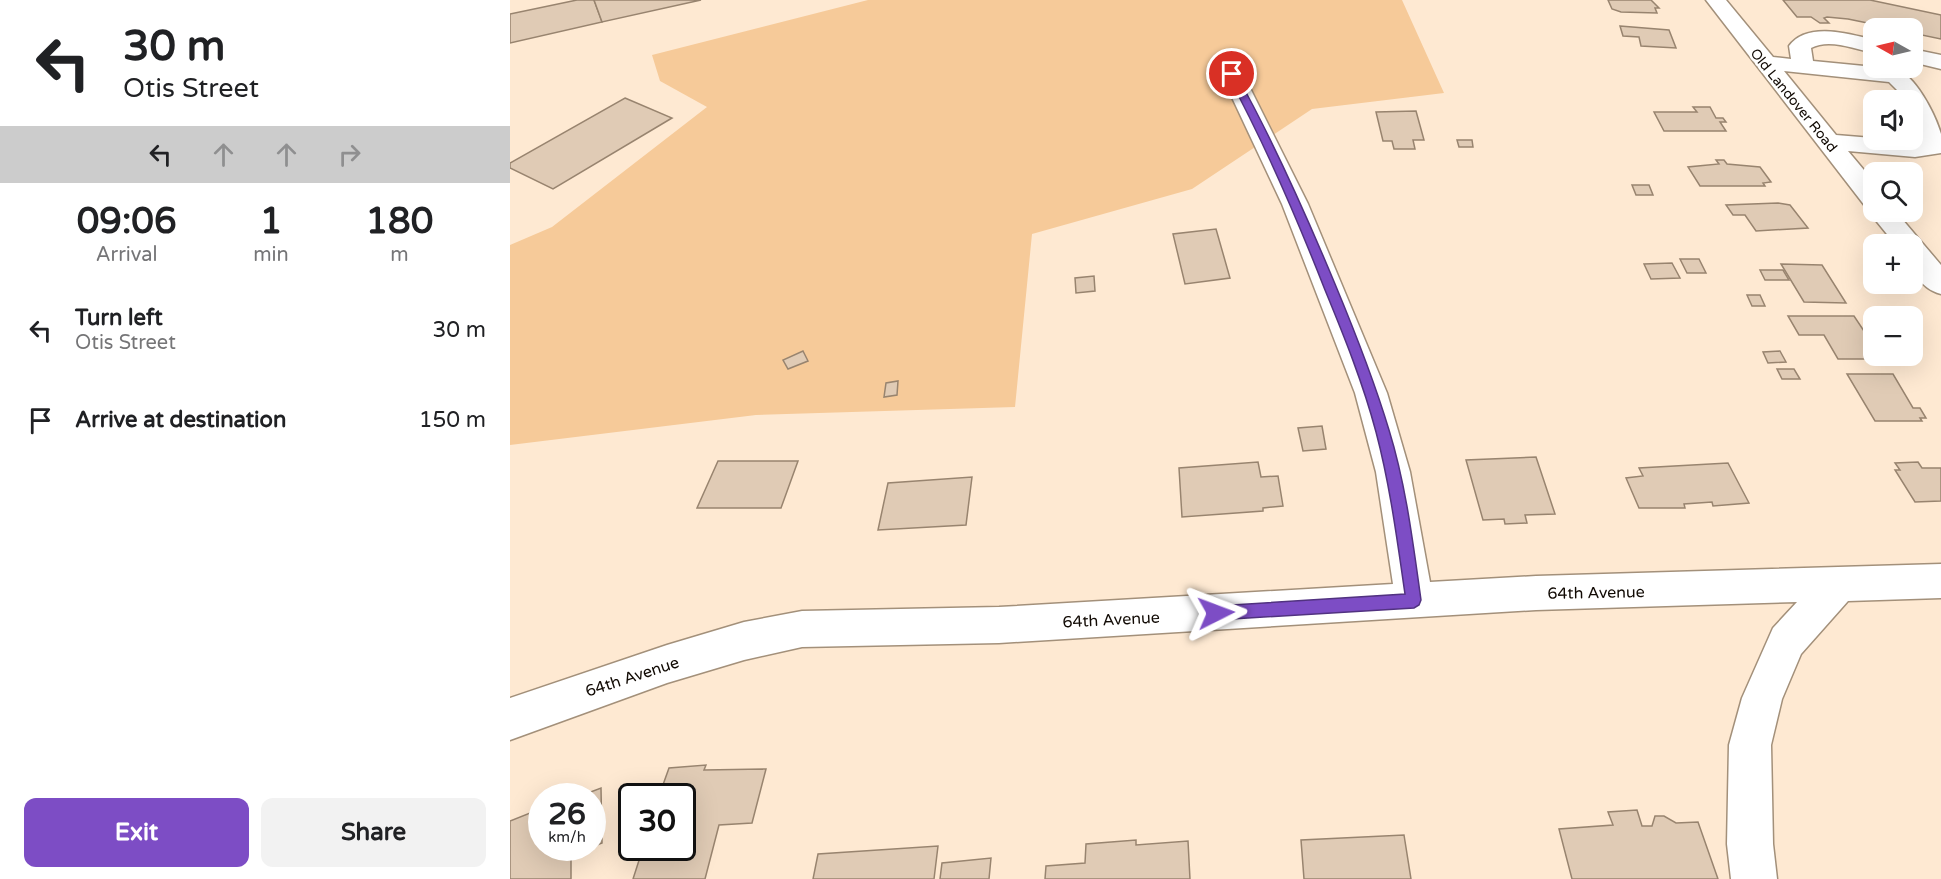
<!DOCTYPE html>
<meta charset="utf-8">
<style>
:root{--surface:#fff;--page:#f2f2f2;--text:#202124;--muted:#757577;--accent:#7d4dc5}
body{margin:0;font-family:"Varela Round",sans-serif;background:var(--page);color:var(--text);height:100vh;display:flex;flex-direction:column;font-size:22px;white-space:nowrap}
*{box-sizing:border-box;margin:0}
p{font-size:20px;color:var(--muted)}
.icon{flex:none;width:33px;height:33px;fill:none;stroke:currentColor;stroke-width:2;stroke-linecap:round;stroke-linejoin:round}
.map{position:relative;flex:1;overflow:hidden}
.drawer{display:flex;flex-direction:column;background:var(--surface);width:510px}
.drawer>*{flex:none}
.banner{background:#fff;color:var(--text);overflow:hidden}
.needle{width:39px;rotate:278deg}
.fabs{position:absolute;left:1353px;top:18px;display:grid;gap:12px}
.fabs a{display:grid;place-items:center;width:60px;height:60px;border-radius:12px;background:var(--surface);box-shadow:0 6px 24px #0002;font-size:30px}
.speed{position:absolute;left:18px;top:783px;display:flex;gap:12px;font-size:30px;font-weight:700;text-align:center}
.speed>*{display:grid;place-content:center;width:78px;height:78px;border-radius:50%;background:var(--surface);box-shadow:0 6px 24px #0002;line-height:1}
.speed small{font-size:15px;font-weight:400}
.speed .limit{border:3px solid #111;border-radius:9px;background:#fff;color:#111}
.pin{position:absolute;display:grid;place-items:center;width:51px;height:51px;color:#fff;margin:-26px;border:3px solid #fff;border-radius:50%;box-shadow:0 2px 6px #0007}
.me{position:absolute;width:66px;margin:-33px;rotate:87deg;stroke-linejoin:round;filter:drop-shadow(0 0 4px #0008)}
.turn{display:flex;align-items:center;gap:21px;height:126px;padding:0 24px;font-size:27px}
.turn .icon{width:78px;height:78px;stroke-width:2.5}
.turn b{display:block;font-size:42px;line-height:51px}
.lanes{display:flex;align-items:center;height:57px;padding:0 24px;background:#0003;justify-content:center;gap:30px;direction:ltr}
.lanes .off{opacity:.35}
.eta{display:flex;justify-content:space-evenly;align-items:center;height:102px;text-align:center}
.eta b{font-size:36px;font-weight:700;line-height:42px}
.action{display:flex;gap:12px;margin-top:auto;padding:12px 24px}
.action a{flex:1;height:69px;border-radius:12px;background:var(--accent);color:#fff;font-size:24px;font-weight:700;line-height:69px;text-align:center}
.action a+a{background:var(--page);color:var(--text)}
ul{padding:0;list-style:none}
li{display:flex;align-items:center;gap:18px;height:90px;padding:0 24px}
li div{flex:1}
li b{display:block;font-size:22px}
li em{font-style:normal}
main{display:flex;flex:1;min-height:0}
.map>svg:first-child{display:block}
.green{fill:#f6ca99}
.building{fill:#e0cbb5;stroke:#98846f;stroke-width:1.5}
.lines{fill:none;stroke-linecap:round;stroke-linejoin:round}
.minor-casing{stroke:#a3907a;stroke-width:3}
.minor{fill:#fff;fill-rule:evenodd}
.route{fill:#7d4dc5;stroke:#513280;stroke-width:1.5}
.labels{text-anchor:middle;stroke-width:5;stroke-linejoin:round;paint-order:stroke}
.far-street-label{font-size:14px;fill:#110a04;stroke:#fff}
.street-label{font-size:16px;fill:#110a04;stroke:#fff}
</style>
<main>
<section class="drawer">
<div class="banner">
<div class="turn"><svg class="icon" aria-label="left" viewBox="0 0 24 24"><path d="M17 20v-9H6M10 6l-5 5 5 5"/></svg><div><b>30 m</b>Otis Street</div></div>
<div class="lanes"><svg class="icon" aria-label="left" viewBox="0 0 24 24"><path d="M17 20v-9H6M10 6l-5 5 5 5"/></svg><svg class="icon off" aria-label="ahead" viewBox="0 0 24 24"><path d="M12 20V5M6 11l6-6 6 6"/></svg><svg class="icon off" aria-label="ahead" viewBox="0 0 24 24"><path d="M12 20V5M6 11l6-6 6 6"/></svg><svg class="icon off" aria-label="right" viewBox="0 0 24 24"><path d="M7 20v-9h11M14 6l5 5-5 5"/></svg></div>
</div>
<div class="eta">
<div><b>09:06</b><p>Arrival</p></div>
<div><b>1</b><p>min</p></div>
<div><b>180</b><p>m</p></div>
</div>
<ul>
<li><svg class="icon" aria-label="left" viewBox="0 0 24 24"><path d="M17 20v-9H6M10 6l-5 5 5 5"/></svg><div><b>Turn left</b><p>Otis Street</p></div><em>30 m</em></li>
<li><svg class="icon" aria-label="arrive" viewBox="0 0 24 24"><path d="M6 21V4h12l-3 4 3 4H6"/></svg><div><b>Arrive at destination</b></div><em>150 m</em></li>
</ul>
<div class="action"><a>Exit</a><a>Share</a></div>
</section>
<div class="map">
<svg width="1431" height="879" viewBox="0 0 1431 879">
<rect width="100%" height="100%" fill="#fee9d2"/>
<path class="green" d="M358 0H892L934 93 802 109 682 189 522 234 505 407 246 415 0 445V245L42 227 197 107 150 81 142 55Z"/>
<g class="building">
<path d="M67 0H84L92 22 0 43V14Z"/>
<path d="M84 0H191L92 22Z"/>
<path d="M1098 0H1141L1149 8H1145L1147 13 1111 12 1102 9Z"/>
<path d="M1273 0H1360L1431 15V39L1402 33V28H1382L1338 19 1317 17 1314 18 1319 23H1310L1301 17H1287Z"/>
<path d="M1110 26 1159 30 1166 48 1131 46 1129 37 1113 36Z"/>
<path d="M115 98 162 118 43 189 0 168V163Z"/>
<path d="M1183 107H1200L1206 118H1213L1216 122H1210L1216 131H1154L1144 112H1187Z"/>
<path d="M906 111 914 140H903L905 149H884L882 141H873L866 112Z"/>
<path d="M947 140H962L963 147H949Z"/>
<path d="M1206 160H1214L1217 164 1250 167 1261 182 1253 183 1255 186H1190L1178 167 1209 164Z"/>
<path d="M1122 185H1139L1143 195H1126Z"/>
<path d="M1268 203 1280 205 1298 228 1246 231 1235 215H1223L1216 205Z"/>
<path d="M706 229 720 278 675 284 663 234Z"/>
<path d="M1170 259H1189L1196 273H1177Z"/>
<path d="M1162 263 1170 278 1141 279 1134 264Z"/>
<path d="M1271 264 1312 265 1336 303 1294 302Z"/>
<path d="M1250 270H1273L1279 280H1255Z"/>
<path d="M584 276 585 291 566 293 565 278Z"/>
<path d="M1237 295H1250L1255 306H1242Z"/>
<path d="M1278 316H1344L1364 346V356H1370L1372 359H1328L1314 335H1289Z"/>
<path d="M293 351 298 361 278 369 273 360Z"/>
<path d="M1270 351 1276 362 1258 363 1253 352Z"/>
<path d="M1267 369H1284L1290 379H1272Z"/>
<path d="M1337 374H1383L1403 408H1410L1416 418H1410L1412 421H1365Z"/>
<path d="M388 381 387 395 374 397 376 383Z"/>
<path d="M812 426 816 449 793 451 788 428Z"/>
<path d="M1026 457 1045 514 1015 515 1017 523 995 524 994 519 973 520 956 460Z"/>
<path d="M208 461H288L271 508H187Z"/>
<path d="M748 462 751 477 768 476 773 506 753 508V511L672 517 669 468Z"/>
<path d="M1408 462 1412 468H1431V501L1405 502 1385 470H1390L1385 463Z"/>
<path d="M1218 463 1239 503 1203 506 1202 502 1174 504 1175 508H1129L1116 478 1133 476 1129 468Z"/>
<path d="M462 477 456 525 368 530 378 483Z"/>
<path d="M196 765 194 770 256 769 242 823 209 825 195 879H123L133 848H172V796H149L159 768Z"/>
<path d="M91 788 92 843 82 847V796H70Z"/>
<path d="M30 809 32 848H82L61 856V879H0V821Z"/>
<path d="M1127 810 1132 826H1142L1145 816H1154L1166 823 1188 822 1208 879H1062L1049 829 1103 825 1098 812Z"/>
<path d="M894 835 901 879H794L791 840Z"/>
<path d="M626 840V845L678 841 680 879H535L536 866 575 863 576 844Z"/>
<path d="M428 846 424 879H303L308 854Z"/>
<path d="M481 858 479 879H430L432 863Z"/>
</g>
<g class="lines">
<g class="minor-casing">
<g id="minor">
<path d="M1196 0H1216L1263 57 1281 59 1279 46C1297 21 1340 34 1364 40V53C1345 49 1319 38 1301 48L1303 61 1385 69C1405 74 1425 114 1431 134 1431 139 1431 147 1431 153L1405 157 1338 151 1364 182V212H1386L1431 265V294C1406 287 1402 267 1402 244H1385L1359 212 1362 208 1355 206ZM1274 71 1379 82 1387 90 1392 100H1402V124L1411 142 1326 135Z"/>
<path d="M1402 49 1431 55V69L1402 62Z"/>
<path d="M722 67 730 69 733 74 798 204 877 393 900 472 920 582 1026 576 1431 564V598L1338 601 1291 654 1272 699 1261 745 1263 844 1267 879H1221L1217 844 1219 745 1232 698 1263 628 1287 602 1026 610 489 643 292 647 234 660 157 683 0 740V698L157 645 234 622 292 611 489 607 883 584 866 472 845 393 772 204 711 74 714 69Z"/>
</g>
</g>
<use href="#minor" class="minor"/>
</g>
<path class="route" d="M722 71 726 74C764 142 795 212 825 284 845 332 864 380 879 430 896 485 903 543 911 600L909 605 904 608 706 620 701 618 699 613 701 608 706 606 895 594C887 539 880 485 866 432 853 383 834 336 815 290 786 216 755 144 717 74Z"/>
<g class="labels">
<g class="far-street-label">
<text transform="translate(1284 100) rotate(51)" y="5">Old Landover Road</text>
</g>
<g class="street-label">
<text transform="translate(1086 592) rotate(-1)" y="6">64th Avenue</text>
<text transform="translate(601 619) rotate(-3)" y="6">64th Avenue</text>
<text transform="translate(122 676) rotate(-18)" y="6">64th Avenue</text>
</g>
</g>
</svg>
<div class="fabs">
<a><svg class="needle" viewBox="-14 -14 28 28"><path d="M0-13l5 13h-10z" fill="#e53935"/><path d="M0 13l5-13h-10z" fill="#757577"/></svg></a>
<a><svg class="icon" aria-label="sound" viewBox="0 0 24 24"><path d="M4 9h4l5-4v14l-5-4H4zM17 9q2 3 0 6"/></svg></a>
<a><svg class="icon" aria-label="search" viewBox="0 0 24 24"><circle cx="10" cy="10" r="6"/><path d="M15 15l6 6"/></svg></a>
<a>+</a>
<a>−</a>
</div>
<div class="speed"><div>26<small>km/h</small></div><div class="limit">30</div></div>
<div class="pin" style="left:722px;top:74px;background:#d93025"><svg class="icon" aria-label="arrive" viewBox="0 0 24 24"><path d="M6 21V4h12l-3 4 3 4H6"/></svg></div>
<svg class="me" style="left:706px;top:613px" viewBox="-20 -20 40 40"><path d="M0-17L14 15 0 8-14 15z" fill="#7d4dc5" stroke="#fff" stroke-width="4"/></svg>
</div>
</main>
